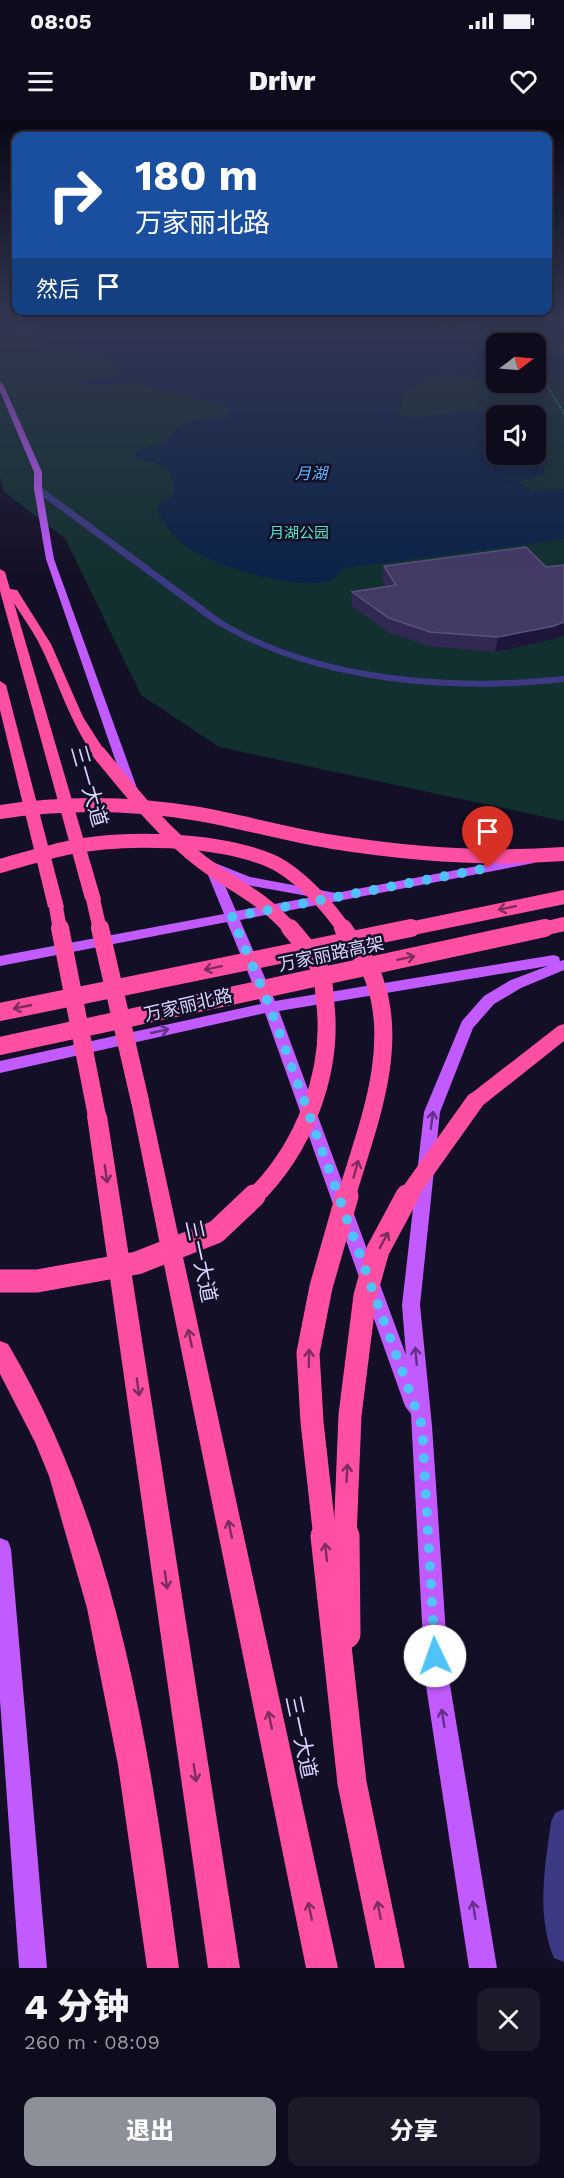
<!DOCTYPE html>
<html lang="zh">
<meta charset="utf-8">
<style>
:root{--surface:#0e0b1c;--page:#1c1929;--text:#f1f3f6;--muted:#9b9ba3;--line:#2e2b3b;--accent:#8c9099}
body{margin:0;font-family:"Work Sans","Noto Sans SC",sans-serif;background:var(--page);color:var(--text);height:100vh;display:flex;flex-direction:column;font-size:22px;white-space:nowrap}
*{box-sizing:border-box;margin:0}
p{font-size:20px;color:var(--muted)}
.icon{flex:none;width:33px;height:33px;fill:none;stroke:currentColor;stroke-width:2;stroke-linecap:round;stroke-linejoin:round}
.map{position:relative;height:1848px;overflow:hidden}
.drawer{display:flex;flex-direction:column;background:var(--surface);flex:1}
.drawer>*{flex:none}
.top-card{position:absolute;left:12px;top:12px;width:540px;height:183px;border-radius:12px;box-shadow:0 3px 15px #0003,0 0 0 2px var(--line);background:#1a4fa0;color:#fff;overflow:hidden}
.needle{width:39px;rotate:74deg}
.buttons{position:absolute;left:486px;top:213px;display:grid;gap:12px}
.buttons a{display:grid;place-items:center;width:60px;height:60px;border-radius:12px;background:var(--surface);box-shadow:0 3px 15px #0003,0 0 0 2px var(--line);font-size:30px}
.pin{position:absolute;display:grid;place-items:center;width:51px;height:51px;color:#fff;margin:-62px -26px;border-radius:50% 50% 50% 0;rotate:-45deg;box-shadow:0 0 6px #0007}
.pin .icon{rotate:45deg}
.me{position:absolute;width:66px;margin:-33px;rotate:357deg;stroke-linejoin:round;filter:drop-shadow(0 0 4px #0008)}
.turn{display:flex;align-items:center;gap:21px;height:126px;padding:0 24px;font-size:27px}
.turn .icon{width:78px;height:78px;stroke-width:2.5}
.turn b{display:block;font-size:42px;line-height:51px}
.then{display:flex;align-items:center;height:57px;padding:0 24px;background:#0003;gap:12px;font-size:22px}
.round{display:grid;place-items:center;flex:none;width:63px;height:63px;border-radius:12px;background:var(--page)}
.head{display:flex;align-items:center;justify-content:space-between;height:102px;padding:0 24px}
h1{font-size:36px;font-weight:800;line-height:45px}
.action{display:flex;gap:12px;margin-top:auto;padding:12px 24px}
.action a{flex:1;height:69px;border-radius:12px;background:var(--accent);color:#fff;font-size:24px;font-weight:800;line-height:69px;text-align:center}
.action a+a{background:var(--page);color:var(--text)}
.status{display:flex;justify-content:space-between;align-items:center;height:42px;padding:0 30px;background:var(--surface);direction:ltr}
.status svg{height:16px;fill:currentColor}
header{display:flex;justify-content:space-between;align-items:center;height:78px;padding:0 24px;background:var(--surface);font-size:27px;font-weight:800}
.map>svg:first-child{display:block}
.green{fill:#12302f;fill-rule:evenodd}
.water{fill:#0c2248}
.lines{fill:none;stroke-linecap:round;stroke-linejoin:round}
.path{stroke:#2fb8b0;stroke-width:1.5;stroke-dasharray:1.5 1.5;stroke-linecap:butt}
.minor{fill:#3d3a85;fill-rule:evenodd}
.major{fill:#c25bff;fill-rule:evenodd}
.highway{fill:#ff4fa3;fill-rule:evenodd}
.highway-bridge-far3{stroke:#ff4fa3;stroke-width:14}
.highway-bridge-far2{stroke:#ff4fa3;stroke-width:18}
.highway-bridge-far1{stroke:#ff4fa3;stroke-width:23}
.highway-bridge{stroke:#ff4fa3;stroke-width:29}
.wall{fill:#312854}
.shaded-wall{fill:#1d163a}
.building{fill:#433a66;stroke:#5a527e;stroke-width:1.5}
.oneway{stroke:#7d2c5e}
.oneway2{stroke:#623188}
.route{stroke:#4fc3f7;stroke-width:10;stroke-dasharray:0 18}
.labels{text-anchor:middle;stroke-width:5;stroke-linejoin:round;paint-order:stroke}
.far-park-label{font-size:15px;fill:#5fe0c0;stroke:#130f26}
.far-water-label{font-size:16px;font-style:italic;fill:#62b6ff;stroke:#130f26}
.street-label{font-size:18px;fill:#d9d4ff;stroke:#130f26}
.near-street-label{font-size:21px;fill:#d9d4ff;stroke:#130f26}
</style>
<div class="status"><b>08:05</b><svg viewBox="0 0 49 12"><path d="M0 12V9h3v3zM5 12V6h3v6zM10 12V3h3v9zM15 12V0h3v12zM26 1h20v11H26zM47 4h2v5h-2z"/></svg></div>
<header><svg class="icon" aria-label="menu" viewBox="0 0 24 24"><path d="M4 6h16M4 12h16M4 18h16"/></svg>Drivr<svg class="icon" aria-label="heart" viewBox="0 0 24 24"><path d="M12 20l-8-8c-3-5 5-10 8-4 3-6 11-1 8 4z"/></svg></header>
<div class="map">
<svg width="564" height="1848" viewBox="0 0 564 1848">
<rect width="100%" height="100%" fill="#130f26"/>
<path class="green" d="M0 196H534L564 208V701L219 627 141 575 65 418 4 372 0 357ZM496 224H536V262H496ZM496 296H536V334H496Z"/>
<g class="water">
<path d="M28 196H427L433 203 459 210 496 226V252C479 267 462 252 442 255 425 258 415 267 401 277L403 284 393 292C426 307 462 280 496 296V334H536V328L548 342 543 348 544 354 519 362 531 371 564 369V419L345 448C341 451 336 458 332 460 299 472 219 447 190 429 176 421 165 404 157 391L159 384 174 374 173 360 167 347 136 337 135 331 164 323 181 305 192 300 226 297 230 290 220 284 152 268 143 262 85 266 74 264C91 258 106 261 121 250L112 241 42 224Z"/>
<path d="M536 236 564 238V250L536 249Z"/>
</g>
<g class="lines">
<path class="path" d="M497 196 539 220 544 229 547 265 564 294"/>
<g class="minor">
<path d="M35 367H41L223 501C320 559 454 568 564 556V562C448 575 307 564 207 498L35 371Z"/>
<path d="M564 1689V1842L554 1838C536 1794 545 1747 551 1702L555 1693Z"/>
</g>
<g class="major">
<path d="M0 262 3 264 42 352V369L54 439 138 671 136 673H128L126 671 46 439 34 369V352L0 271Z"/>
<path d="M530 736 536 740 534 743 240 800 275 881 554 835 559 837 560 841 564 840V850L521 868 494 884 473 908 440 992 420 1185 432 1306 449 1559 497 1848H469L425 1559 411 1294 405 1286 265 893 0 953V941L261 884 227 802 0 846V836L224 794 204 745 210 741 250 757 336 773ZM220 754 247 765 313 777 236 791ZM548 846 511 860 484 876 462 901 424 992 402 1185 406 1235 279 891Z"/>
<path d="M0 1418 8 1421 11 1429 47 1848H19L0 1580Z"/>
</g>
<g class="highway">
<path d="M0 449 5 452 10 469 17 470 51 524 83 597 106 633 99 637 94 636C70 602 59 564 41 527 34 512 23 498 14 483L101 779 99 783 93 784 85 779 0 471Z"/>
<path d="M0 561 6 565 64 787 56 792 48 787 0 590Z"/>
<path d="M564 904V921L482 986 475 989 468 986 466 981 468 976 558 906Z"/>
<path d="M140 973 147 976 149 981 338 1848H306L131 981 133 976Z"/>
<path d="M97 988 104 990 107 996 240 1848H208L87 996 90 990Z"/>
<path d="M0 1221 8 1224C119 1412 151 1634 179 1848H147L118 1645 87 1488 49 1356 35 1322 0 1254Z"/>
</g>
<g class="highway-bridge-far3">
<path d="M99 633C131 672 163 713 203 743 235 767 264 778 291 810"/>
<path d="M0 692C66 682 133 683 199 694 244 702 288 715 333 722 409 734 487 740 564 734"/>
<path d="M0 746C22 740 44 733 67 728 124 716 217 718 271 741 296 752 330 787 344 810"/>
<path d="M93 779 100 810"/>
<path d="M56 787 60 810"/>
<path d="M404 810 564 777"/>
<path d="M538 810 564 804"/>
</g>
<g class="highway-bridge-far2">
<path d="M60 808 97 996"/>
<path d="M100 808 140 981"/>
<path d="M343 808C353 824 368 841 374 859 400 930 366 1009 346 1078"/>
<path d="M0 892 411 808"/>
<path d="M0 926 545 808"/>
<path d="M253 1078C304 1029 334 951 325 881 324 871 324 858 320 849 313 834 301 821 290 808"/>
<path d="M406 1078 475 981"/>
</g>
<g class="highway-bridge-far1">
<path d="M0 1161H37L137 1143 216 1112 254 1076"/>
<path d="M325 1418 312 1302 308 1233 321 1167 347 1076"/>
<path d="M345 1418 350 1295 365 1176 378 1130 407 1076"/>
</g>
<g class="highway-bridge">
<path d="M325 1416 352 1663 390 1848"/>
<path d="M345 1416 346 1514"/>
</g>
</g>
<path class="wall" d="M384 446 550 520 495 532 428 526 388 512 352 486V472L386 466 382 460Z"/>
<path class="shaded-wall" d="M564 502V515L550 520 495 532 498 517Z"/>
<path class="building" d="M526 427 546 447 564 445V502L554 506 498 517 430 512 389 498 352 472 396 465 384 446Z"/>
<defs><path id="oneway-shaft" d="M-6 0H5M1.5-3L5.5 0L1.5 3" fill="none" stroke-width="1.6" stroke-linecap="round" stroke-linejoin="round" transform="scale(1.5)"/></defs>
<g class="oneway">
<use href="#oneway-shaft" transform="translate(507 788) rotate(168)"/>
<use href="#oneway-shaft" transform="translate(406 838) rotate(-12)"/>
<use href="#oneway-shaft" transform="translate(213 848) rotate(168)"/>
<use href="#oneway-shaft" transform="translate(22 887) rotate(169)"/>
<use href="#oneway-shaft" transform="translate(356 1049) rotate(-74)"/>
<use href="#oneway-shaft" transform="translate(106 1054) rotate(82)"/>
<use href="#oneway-shaft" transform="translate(384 1120) rotate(-62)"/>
<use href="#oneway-shaft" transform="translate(190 1218) rotate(-102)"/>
<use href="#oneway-shaft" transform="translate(309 1238) rotate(-89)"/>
<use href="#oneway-shaft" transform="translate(138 1267) rotate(82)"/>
<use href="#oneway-shaft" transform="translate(347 1353) rotate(-87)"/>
<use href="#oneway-shaft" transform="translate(230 1409) rotate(-102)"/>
<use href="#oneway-shaft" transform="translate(326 1432) rotate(-96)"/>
<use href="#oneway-shaft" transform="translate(166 1460) rotate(82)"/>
<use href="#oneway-shaft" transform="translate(270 1600) rotate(-102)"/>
<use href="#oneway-shaft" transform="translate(195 1653) rotate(82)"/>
<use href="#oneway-shaft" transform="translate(379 1790) rotate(-101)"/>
<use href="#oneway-shaft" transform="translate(310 1791) rotate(-102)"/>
</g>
<g class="oneway2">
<use href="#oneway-shaft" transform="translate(160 911) rotate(-13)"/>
<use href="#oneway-shaft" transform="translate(432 1000) rotate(-82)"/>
<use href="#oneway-shaft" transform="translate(416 1236) rotate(-95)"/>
<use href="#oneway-shaft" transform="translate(443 1598) rotate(-99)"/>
<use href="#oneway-shaft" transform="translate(474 1790) rotate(-99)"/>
</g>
<linearGradient id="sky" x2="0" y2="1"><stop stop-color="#0a0815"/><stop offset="0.43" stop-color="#333752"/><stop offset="1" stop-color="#333752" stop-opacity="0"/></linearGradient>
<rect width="564" height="455" fill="url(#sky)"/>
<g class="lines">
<path class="route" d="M435 1536 422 1306 270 887 232 797 488 748"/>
</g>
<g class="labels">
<g class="far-park-label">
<text x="299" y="418">月湖公园</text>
</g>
<g class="far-water-label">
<text x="311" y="359">月湖</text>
</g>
<g class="street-label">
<text transform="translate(331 834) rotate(-12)" y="6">万家丽路高架</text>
<text transform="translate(188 885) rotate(-13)" y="6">万家丽北路</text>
</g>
<g class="near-street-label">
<text transform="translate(89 666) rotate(74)" y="7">三一大道</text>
<text transform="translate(201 1141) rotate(78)" y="7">三一大道</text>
<text transform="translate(301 1617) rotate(78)" y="7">三一大道</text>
</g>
</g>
</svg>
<div class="buttons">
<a><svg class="needle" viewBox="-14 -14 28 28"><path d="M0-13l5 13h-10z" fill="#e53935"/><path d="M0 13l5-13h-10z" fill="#9b9ba3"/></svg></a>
<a><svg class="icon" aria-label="sound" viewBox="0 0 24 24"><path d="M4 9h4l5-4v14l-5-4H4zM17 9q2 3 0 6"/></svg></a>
</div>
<div class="pin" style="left:488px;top:748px;background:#d93025"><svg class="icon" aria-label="arrive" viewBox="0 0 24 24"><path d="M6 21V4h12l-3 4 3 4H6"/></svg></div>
<svg class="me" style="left:435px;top:1536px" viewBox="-20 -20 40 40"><circle r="19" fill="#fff"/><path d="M0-13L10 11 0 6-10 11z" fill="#4fc3f7"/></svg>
<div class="top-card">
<div class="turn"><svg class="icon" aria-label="right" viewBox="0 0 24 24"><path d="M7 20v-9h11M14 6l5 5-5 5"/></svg><div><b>180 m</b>万家丽北路</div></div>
<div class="then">然后<svg class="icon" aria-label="arrive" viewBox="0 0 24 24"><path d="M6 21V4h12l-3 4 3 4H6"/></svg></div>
</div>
</div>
<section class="drawer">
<div class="head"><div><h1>4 分钟</h1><p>260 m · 08:09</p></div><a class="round"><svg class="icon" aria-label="close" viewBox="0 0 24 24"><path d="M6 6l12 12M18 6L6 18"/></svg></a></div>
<div class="action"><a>退出</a><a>分享</a></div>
</section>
